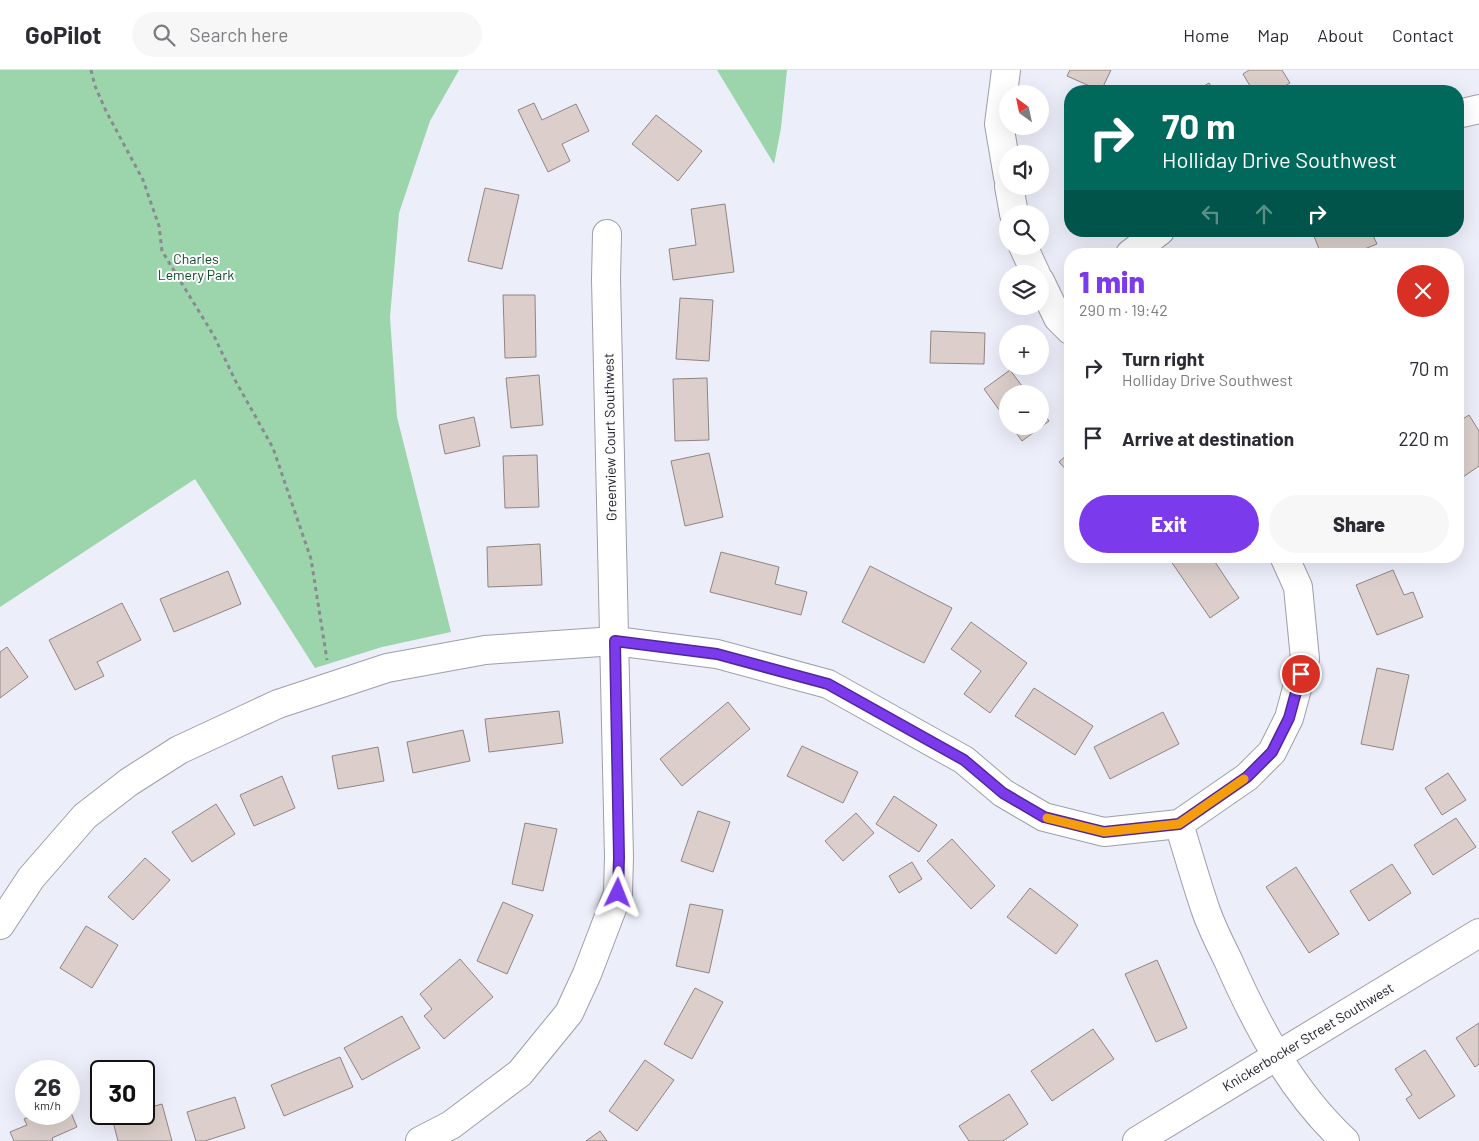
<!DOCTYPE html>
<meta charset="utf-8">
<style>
:root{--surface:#fff;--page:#f7f7f7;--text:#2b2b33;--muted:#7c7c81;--line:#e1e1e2;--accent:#7c3aed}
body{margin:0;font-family:Barlow,sans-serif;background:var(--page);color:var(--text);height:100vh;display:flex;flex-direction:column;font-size:19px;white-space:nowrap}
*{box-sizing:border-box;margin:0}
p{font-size:16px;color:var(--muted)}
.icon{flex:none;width:28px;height:28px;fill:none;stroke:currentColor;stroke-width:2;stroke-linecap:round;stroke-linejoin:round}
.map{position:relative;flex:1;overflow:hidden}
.drawer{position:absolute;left:1064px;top:178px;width:400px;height:315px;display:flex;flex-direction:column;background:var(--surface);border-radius:20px;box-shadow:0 5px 20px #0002}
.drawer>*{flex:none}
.banner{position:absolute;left:1064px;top:15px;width:400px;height:152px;border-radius:20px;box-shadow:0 5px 20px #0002;background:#00695c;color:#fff;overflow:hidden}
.needle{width:32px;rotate:327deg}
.tools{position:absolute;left:999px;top:15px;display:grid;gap:10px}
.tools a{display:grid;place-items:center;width:50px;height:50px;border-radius:50%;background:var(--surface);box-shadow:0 5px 20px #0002;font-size:25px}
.speed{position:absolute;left:15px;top:990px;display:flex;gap:10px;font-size:25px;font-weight:700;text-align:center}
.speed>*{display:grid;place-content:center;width:65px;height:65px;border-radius:50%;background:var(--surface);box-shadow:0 5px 20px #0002;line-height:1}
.speed small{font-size:12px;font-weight:400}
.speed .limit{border:2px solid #111;border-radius:8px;background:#fff;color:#111}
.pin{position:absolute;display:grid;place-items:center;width:42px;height:42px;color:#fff;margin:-21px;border:2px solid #fff;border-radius:50%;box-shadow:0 1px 5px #0007}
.me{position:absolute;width:55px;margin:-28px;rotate:2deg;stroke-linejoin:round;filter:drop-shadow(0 0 4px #0008)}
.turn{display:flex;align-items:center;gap:18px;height:105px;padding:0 15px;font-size:22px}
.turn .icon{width:65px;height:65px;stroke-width:2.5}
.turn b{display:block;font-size:35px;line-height:42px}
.lanes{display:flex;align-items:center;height:48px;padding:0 15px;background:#0003;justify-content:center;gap:25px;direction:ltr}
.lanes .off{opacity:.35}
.round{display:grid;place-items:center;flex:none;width:52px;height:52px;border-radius:26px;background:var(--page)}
.summary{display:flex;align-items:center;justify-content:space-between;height:85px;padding:0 15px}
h1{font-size:30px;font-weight:800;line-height:38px;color:var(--accent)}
.primary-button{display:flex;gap:10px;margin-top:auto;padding:10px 15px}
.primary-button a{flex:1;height:58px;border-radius:30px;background:var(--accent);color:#fff;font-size:20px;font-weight:800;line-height:58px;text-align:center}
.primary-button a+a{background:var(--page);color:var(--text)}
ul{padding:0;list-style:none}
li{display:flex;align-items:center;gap:15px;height:70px;padding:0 15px}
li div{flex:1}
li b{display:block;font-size:19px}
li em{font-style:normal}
header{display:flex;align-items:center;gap:30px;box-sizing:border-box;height:70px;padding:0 25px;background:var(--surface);border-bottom:1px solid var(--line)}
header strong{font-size:24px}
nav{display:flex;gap:28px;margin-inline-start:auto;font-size:18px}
.search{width:350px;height:45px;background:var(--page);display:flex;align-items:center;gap:12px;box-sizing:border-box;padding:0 18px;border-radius:28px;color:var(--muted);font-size:19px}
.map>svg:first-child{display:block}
.green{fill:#9cd4ac}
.building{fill:#dccfcb;stroke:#918582}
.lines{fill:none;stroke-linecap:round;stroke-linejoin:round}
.minor-casing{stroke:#9d9faa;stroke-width:30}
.path{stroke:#898a92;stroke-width:3;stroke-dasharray:4 4;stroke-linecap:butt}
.minor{stroke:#fff;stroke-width:28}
.route-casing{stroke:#51269a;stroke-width:12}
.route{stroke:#7c3aed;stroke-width:9}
.slow{stroke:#f59e0b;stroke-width:9}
.labels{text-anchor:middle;stroke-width:4;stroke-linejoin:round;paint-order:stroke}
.park-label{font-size:14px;fill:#104b29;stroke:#fcfcfe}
.street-label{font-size:14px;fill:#222226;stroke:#fcfcfe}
</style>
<header>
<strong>GoPilot</strong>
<div class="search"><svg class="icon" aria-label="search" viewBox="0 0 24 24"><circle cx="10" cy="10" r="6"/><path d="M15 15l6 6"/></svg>Search here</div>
<nav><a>Home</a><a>Map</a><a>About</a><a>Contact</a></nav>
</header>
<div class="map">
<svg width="1479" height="1071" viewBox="0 0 1479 1071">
<rect width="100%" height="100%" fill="#eceefa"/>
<g class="green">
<path d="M0 0H459L430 51 399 143 390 247 397 347 451 562 382 577 315 598 195 409 0 537Z"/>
<path d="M717 0H787L781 58 774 94Z"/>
</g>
<g class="building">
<path d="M1070 0H1111L1101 21 1067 6Z"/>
<path d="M1249 0H1282L1290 13 1277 21H1253L1243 4Z"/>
<path d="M1209 13 1214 21H1196Z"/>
<path d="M534 33 542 50 576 34 589 61 562 74 570 91 548 102 518 40Z"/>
<path d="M656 45 702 81 678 111 632 74Z"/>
<path d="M485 118 519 125 502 199 468 191Z"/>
<path d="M725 134 734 202 673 210 669 179 696 175 691 139Z"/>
<path d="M1312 161H1371L1377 174 1352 184H1321Z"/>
<path d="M503 225H535L536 287 505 288Z"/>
<path d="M680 228 713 230 709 291 676 289Z"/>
<path d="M931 261 985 263 984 294 930 293Z"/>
<path d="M1010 300 1028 324H1008V352L984 319Z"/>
<path d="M539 305 543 355 511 358 506 308Z"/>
<path d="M707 308 709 370 675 371 673 309Z"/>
<path d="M1040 339 1049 351 1022 371 1011 356H1040Z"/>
<path d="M1469 345 1479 361V396L1463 407 1458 399V352Z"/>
<path d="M474 347 480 376 445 384 439 355Z"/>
<path d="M1070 382V404L1059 392Z"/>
<path d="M709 383 723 447 685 456 671 391Z"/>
<path d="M537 385 539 437 505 438 503 386Z"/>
<path d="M540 474 542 515 488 517 487 477Z"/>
<path d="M721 482 779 497 775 514 807 522 801 545 710 522Z"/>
<path d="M1170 486H1211L1239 528 1210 548 1168 487Z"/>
<path d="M870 496 952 538 924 593 842 552Z"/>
<path d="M1393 500 1404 525 1413 522 1423 547 1377 565 1356 515Z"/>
<path d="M228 501 241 534 174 562 160 529Z"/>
<path d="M122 533 141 570 97 592 104 606 75 620 49 570Z"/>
<path d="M971 552 1027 593 990 643 964 624 981 601 951 579Z"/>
<path d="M7 577 28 607 0 628V582Z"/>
<path d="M1377 598 1409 605 1393 680 1361 674Z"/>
<path d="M1034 618 1093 656 1075 685 1015 646Z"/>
<path d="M728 632 750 659 682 716 660 689Z"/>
<path d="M559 641 563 673 489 682 485 649Z"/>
<path d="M1163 642 1179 674 1110 709 1094 677Z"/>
<path d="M463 660 470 691 413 703 407 672Z"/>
<path d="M802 676 858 702 843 733 787 706Z"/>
<path d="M378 677 384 711 338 719 332 686Z"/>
<path d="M1448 703 1466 730 1442 745 1425 718Z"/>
<path d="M282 706 295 738 254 756 240 725Z"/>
<path d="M894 726 937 755 919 782 876 754Z"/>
<path d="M216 734 235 764 192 792 172 762Z"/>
<path d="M698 741 730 752 713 802 681 791Z"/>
<path d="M856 743 874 763 843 791 825 771Z"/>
<path d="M1456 748 1476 777 1433 805 1414 775Z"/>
<path d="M525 753 557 759 543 821 512 814Z"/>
<path d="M952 769 995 816 971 839 927 791Z"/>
<path d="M145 788 170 810 133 850 108 827Z"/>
<path d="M912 792 922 809 899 823 889 806Z"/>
<path d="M1392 794 1411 823 1369 851 1350 821Z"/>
<path d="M1296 797 1339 864 1309 883 1266 817Z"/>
<path d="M1030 818 1078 855 1056 884 1007 847Z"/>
<path d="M503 832 533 845 507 904 477 891Z"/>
<path d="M690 834 723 840 709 903 676 896Z"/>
<path d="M86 856 118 875 92 918 60 898Z"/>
<path d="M460 889 493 927 444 969 424 946 432 939 420 924Z"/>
<path d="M1157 890 1187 958 1156 972 1125 904Z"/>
<path d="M695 918 723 932 692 989 664 974Z"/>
<path d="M402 946 420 978 362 1010 344 978Z"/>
<path d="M1479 953V994L1475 997 1456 968Z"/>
<path d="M1093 959 1114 989 1052 1031 1031 1001Z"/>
<path d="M1425 980 1455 1026 1419 1049 1406 1029 1412 1025 1395 999Z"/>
<path d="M340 987 353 1017 284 1046 271 1015Z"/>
<path d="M645 990 674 1010 637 1061 609 1041Z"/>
<path d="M1009 1024 1028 1054 1003 1071H969L959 1056Z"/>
<path d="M235 1027 245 1058 205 1071H196L187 1042Z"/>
<path d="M162 1034 172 1071H118L112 1048 128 1044H144V1039Z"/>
<path d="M69 1038 77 1057 52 1068 53 1071H14L10 1062 27 1055 24 1049 36 1044H69Z"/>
<path d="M600 1061 607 1071H586Z"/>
</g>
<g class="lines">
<g class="minor-casing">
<g id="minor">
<path d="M1006 0 999 54 1008 107"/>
<path d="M1458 44 1479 39"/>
<path d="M1009 116 1014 144"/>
<path d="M1023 176 1036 204"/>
<path d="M1130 184 1160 161"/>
<path d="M1040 211 1058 248 1070 260"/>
<path d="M1179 754C1188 783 1196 812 1206 841 1212 858 1220 874 1228 890 1257 956 1292 1022 1345 1071"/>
<path d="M0 855 31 808 85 746 129 712 179 680 278 634 387 598 485 580 615 571 717 584 828 614 964 690 1003 723 1044 747 1104 762 1179 754 1247 707 1272 682 1289 648 1305 589 1298 517 1284 486"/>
<path d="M420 1071 451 1055 520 1003 569 943 587 904 618 823 619 787 606 209 607 164"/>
<path d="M1137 1071 1479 863"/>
</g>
</g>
<path class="path" d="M91 0 95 16 106 41 143 110 159 156 162 181 214 266 235 310 273 378 311 489 327 590"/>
<use href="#minor" class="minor"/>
</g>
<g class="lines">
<g class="route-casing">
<path id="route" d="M618 823 619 787 615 571 717 584 828 614 964 690 1003 723 1044 747 1104 762 1179 754 1247 707 1272 682 1289 648 1301 604"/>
</g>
<use href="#route" class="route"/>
<path class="slow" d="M1047 748 1104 762 1179 754 1244 709"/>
</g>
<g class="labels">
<g class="park-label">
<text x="196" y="194">Charles<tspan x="196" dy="16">Lemery Park</tspan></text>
</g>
<g class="street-label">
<text transform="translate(610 367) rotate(-91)" y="5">Greenview Court Southwest</text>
<text transform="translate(1308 967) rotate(-31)" y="5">Knickerbocker Street Southwest</text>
</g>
</g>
</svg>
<div class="tools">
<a><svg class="needle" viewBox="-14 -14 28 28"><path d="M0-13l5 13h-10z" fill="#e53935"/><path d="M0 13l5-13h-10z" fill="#7c7c81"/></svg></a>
<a><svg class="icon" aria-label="sound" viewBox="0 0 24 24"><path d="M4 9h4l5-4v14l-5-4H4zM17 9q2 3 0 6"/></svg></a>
<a><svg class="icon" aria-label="search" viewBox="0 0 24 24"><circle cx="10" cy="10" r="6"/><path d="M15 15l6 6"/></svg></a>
<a><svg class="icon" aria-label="layers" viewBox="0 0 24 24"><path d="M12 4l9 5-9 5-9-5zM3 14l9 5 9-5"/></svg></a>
<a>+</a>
<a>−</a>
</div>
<div class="speed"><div>26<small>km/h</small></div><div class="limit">30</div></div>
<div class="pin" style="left:1301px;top:604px;background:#d93025"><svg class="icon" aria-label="arrive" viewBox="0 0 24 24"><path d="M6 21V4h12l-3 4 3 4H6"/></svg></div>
<svg class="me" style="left:618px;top:823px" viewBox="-20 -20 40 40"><path d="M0-17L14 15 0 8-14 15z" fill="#7c3aed" stroke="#fff" stroke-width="4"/></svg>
<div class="banner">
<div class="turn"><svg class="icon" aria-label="right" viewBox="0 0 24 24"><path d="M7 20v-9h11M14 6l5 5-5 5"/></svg><div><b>70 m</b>Holliday Drive Southwest</div></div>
<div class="lanes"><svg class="icon off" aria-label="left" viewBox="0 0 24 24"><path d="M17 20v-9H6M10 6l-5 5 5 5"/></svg><svg class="icon off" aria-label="ahead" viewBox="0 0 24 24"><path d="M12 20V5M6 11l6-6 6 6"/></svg><svg class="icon" aria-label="right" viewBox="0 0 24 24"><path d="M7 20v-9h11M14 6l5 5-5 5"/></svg></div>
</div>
<section class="drawer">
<div class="summary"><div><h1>1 min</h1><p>290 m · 19:42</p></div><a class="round" style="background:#d93025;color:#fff"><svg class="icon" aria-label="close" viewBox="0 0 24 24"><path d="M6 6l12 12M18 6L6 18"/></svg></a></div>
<ul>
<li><svg class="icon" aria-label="right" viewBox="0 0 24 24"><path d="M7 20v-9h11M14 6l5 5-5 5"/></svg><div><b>Turn right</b><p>Holliday Drive Southwest</p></div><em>70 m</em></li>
<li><svg class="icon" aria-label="arrive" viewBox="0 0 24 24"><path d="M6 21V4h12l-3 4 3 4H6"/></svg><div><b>Arrive at destination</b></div><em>220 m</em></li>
</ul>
<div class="primary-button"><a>Exit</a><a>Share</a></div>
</section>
</div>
